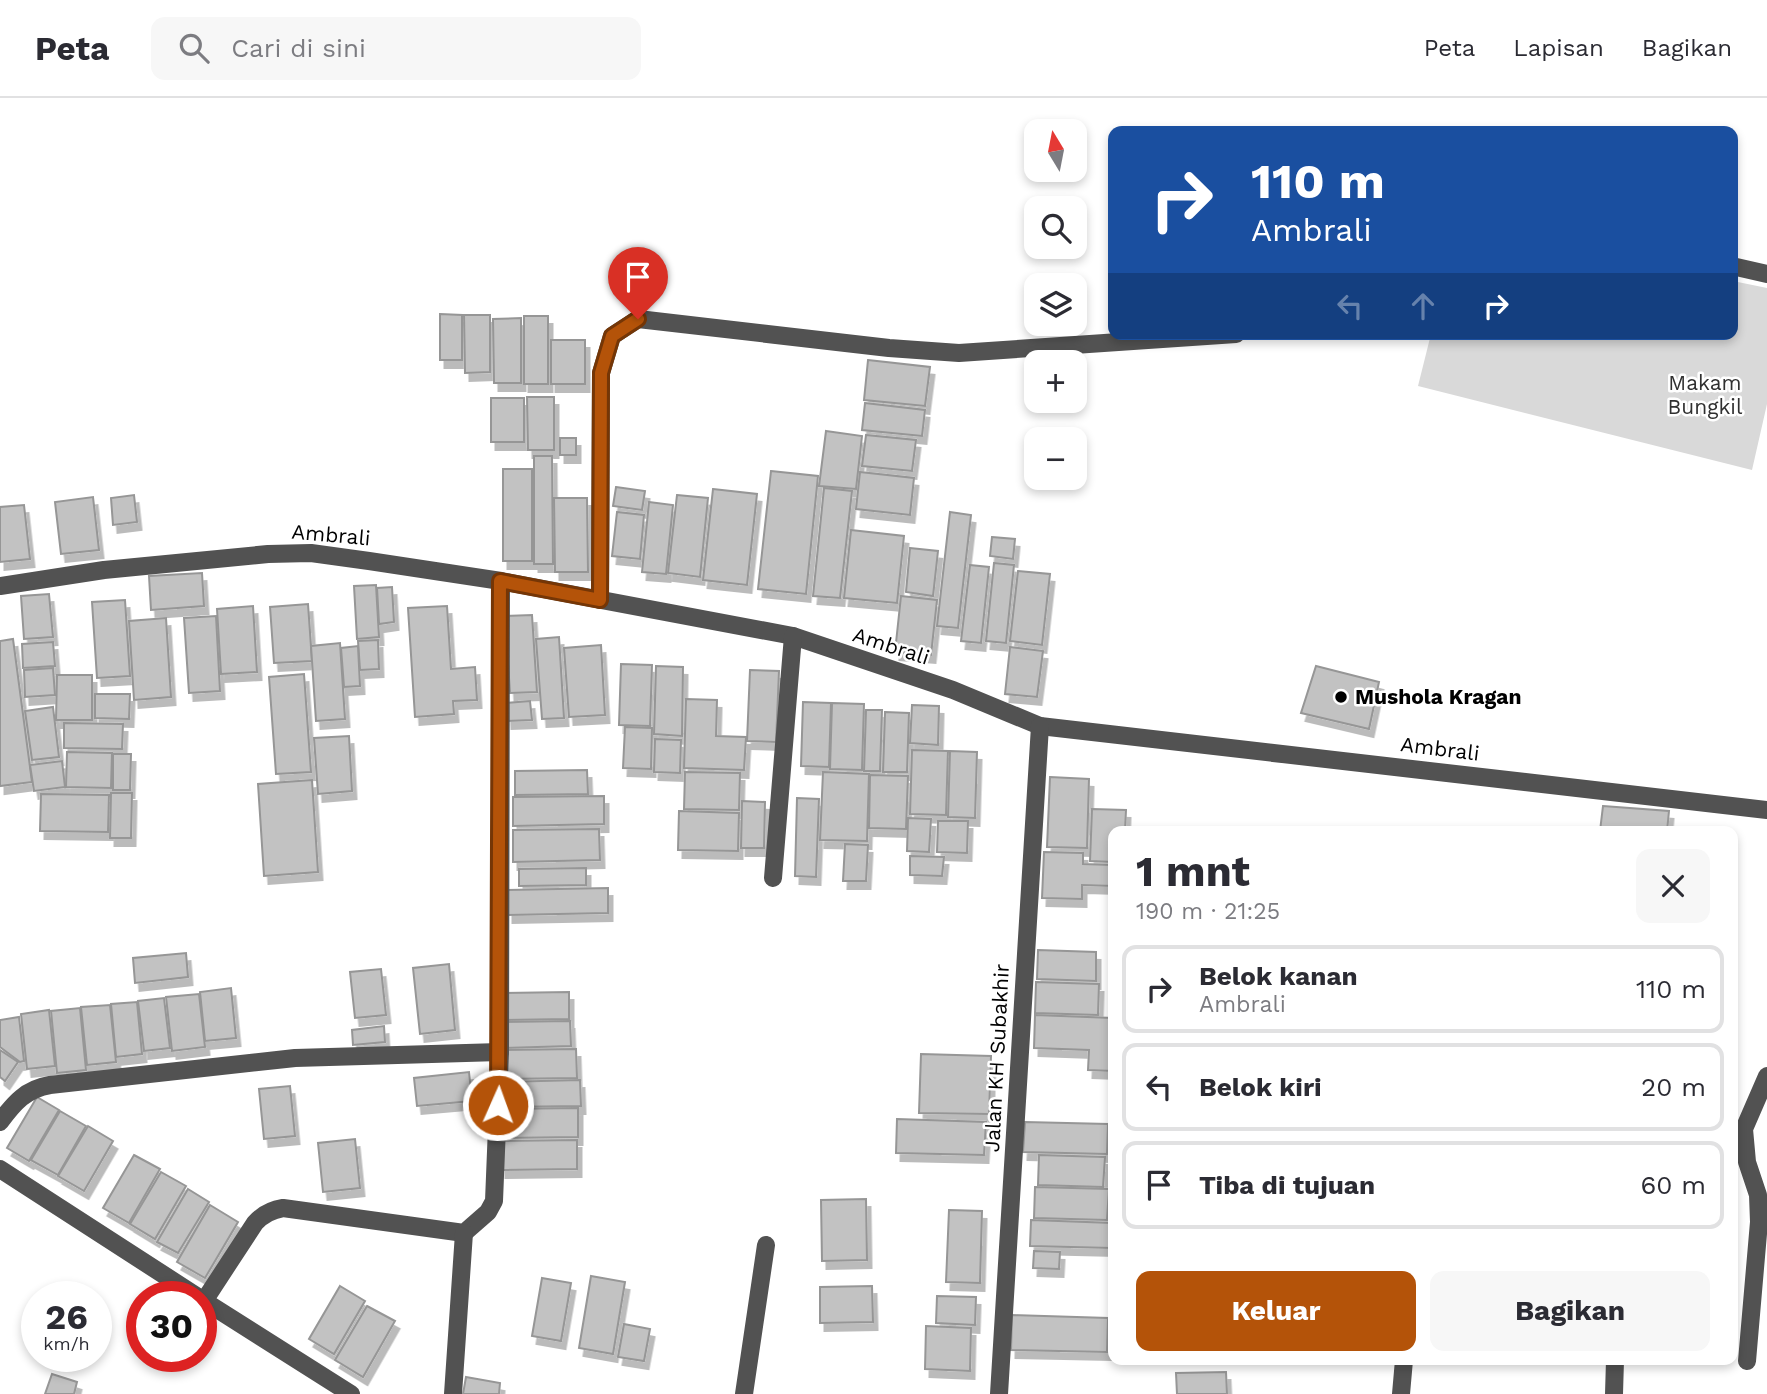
<!DOCTYPE html>
<html lang="id">
<meta charset="utf-8">
<style>
:root{--surface:#fff;--page:#f7f7f7;--text:#2b2b33;--muted:#7c7c81;--line:#e1e1e2;--accent:#b45309}
body{margin:0;font-family:"Work Sans",sans-serif;background:var(--page);color:var(--text);height:100vh;display:flex;flex-direction:column;font-size:26px;white-space:nowrap}
*{box-sizing:border-box;margin:0}
p{font-size:23px;color:var(--muted)}
.icon{flex:none;width:38px;height:38px;fill:none;stroke:currentColor;stroke-width:2;stroke-linecap:round;stroke-linejoin:round}
.map{position:relative;flex:1;overflow:hidden}
.details{position:absolute;left:1108px;top:728px;width:630px;height:539px;display:flex;flex-direction:column;background:var(--surface);border-radius:14px;box-shadow:0 4px 10px #0003}
.details>*{flex:none}
.guide{position:absolute;left:1108px;top:28px;width:630px;height:214px;border-radius:14px;box-shadow:0 4px 10px #0003;background:#1a4fa0;color:#fff;overflow:hidden}
.needle{width:46px;rotate:350deg}
.tools{position:absolute;left:1024px;top:21px;display:grid;gap:14px}
.tools a{display:grid;place-items:center;width:63px;height:63px;border-radius:14px;background:var(--surface);box-shadow:0 4px 10px #0003;font-size:35px}
.speed{position:absolute;left:21px;top:1183px;display:flex;gap:14px;font-size:35px;font-weight:700;text-align:center}
.speed>*{display:grid;place-content:center;width:91px;height:91px;border-radius:50%;background:var(--surface);box-shadow:0 4px 10px #0003;line-height:1}
.speed small{font-size:18px;font-weight:400}
.speed .limit{border:10px solid #d22;background:#fff;color:#111}
.pin{position:absolute;display:grid;place-items:center;width:60px;height:60px;color:#fff;margin:-72px -30px;border-radius:50% 50% 50% 0;rotate:-45deg;box-shadow:0 0 7px #0007}
.pin .icon{rotate:45deg}
.me{position:absolute;width:77px;margin:-38px;rotate:2deg;stroke-linejoin:round;filter:drop-shadow(0 0 5px #0008)}
.turn{display:flex;align-items:center;gap:24px;height:147px;padding:0 28px;font-size:32px}
.turn .icon{width:91px;height:91px;stroke-width:2.5}
.turn b{display:block;font-size:49px;line-height:60px}
.lanes{display:flex;align-items:center;height:66px;padding:0 28px;background:#0003;justify-content:center;gap:35px;direction:ltr}
.lanes .off{opacity:.35}
.round{display:grid;place-items:center;flex:none;width:74px;height:74px;border-radius:14px;background:var(--page)}
.summary{display:flex;align-items:center;justify-content:space-between;height:119px;padding:0 28px}
h1{font-size:42px;font-weight:700;line-height:52px}
.cta{display:flex;gap:14px;margin-top:auto;padding:14px 28px}
.cta a{flex:1;height:80px;border-radius:14px;background:var(--accent);color:#fff;font-size:28px;font-weight:700;line-height:80px;text-align:center}
.cta a+a{background:var(--page);color:var(--text)}
ul{padding:0;list-style:none}
li{display:flex;align-items:center;gap:21px;height:88px;margin:0 14px 10px;padding:0 14px;border:4px solid var(--line);border-radius:14px}
li div{flex:1}
li b{display:block;font-size:26px}
li em{font-style:normal}
header{display:flex;align-items:center;gap:42px;box-sizing:border-box;height:98px;padding:0 35px;background:var(--surface);border-bottom:2px solid var(--line)}
header strong{font-size:33px}
nav{display:flex;gap:38px;margin-inline-start:auto;font-size:24px}
.search{width:490px;height:63px;background:var(--page);display:flex;align-items:center;gap:18px;box-sizing:border-box;padding:0 24px;border-radius:14px;color:var(--muted);font-size:26px}
.map>svg:first-child{display:block}
.green{fill:#d9d9d9}
.building{fill:#c2c2c2;stroke:#969696;stroke-width:2;filter:url(#shadow)}
.lines{fill:none;stroke-linecap:round;stroke-linejoin:round}
.minor{stroke:#525252;stroke-width:18}
.route-casing{stroke:#753606;stroke-width:18}
.route{stroke:#b45309;stroke-width:12}
.poi-dot{fill:#000;stroke:#fff;stroke-width:2.5}
.labels{text-anchor:middle;stroke-width:5;stroke-linejoin:round;paint-order:stroke}
.park-label{font-size:21px;fill:#303030;stroke:#fff}
.street-label{font-size:21px;fill:#000;stroke:#fff}
.poi-label{font-size:21px;font-weight:bold;fill:#000;stroke:#fff;text-anchor:start}
</style>
<header>
<strong>Peta</strong>
<div class="search"><svg class="icon" aria-label="search" viewBox="0 0 24 24"><circle cx="10" cy="10" r="6"/><path d="M15 15l6 6"/></svg>Cari di sini</div>
<nav><a>Peta</a><a>Lapisan</a><a>Bagikan</a></nav>
</header>
<div class="map">
<svg width="1767" height="1296" viewBox="0 0 1767 1296">
<defs>
<filter id="shadow"><feDropShadow dx="4.5" dy="8" stdDeviation="0" flood-color="#0004"/></filter>
</defs>
<rect width="100%" height="100%" fill="#fff"/>
<path class="green" d="M1733 183 1767 190V306L1752 372 1418 288 1431 236H1732Z"/>
<g class="building">
<path d="M440 216 462 217V262H440Z"/>
<path d="M464 217H490V274L465 275Z"/>
<rect x="524" y="218" width="24" height="68"/>
<path d="M521 220V285H494L493 221Z"/>
<rect x="551" y="242" width="34" height="44"/>
<path d="M868 262 930 269 925 308 864 302Z"/>
<path d="M527 299H554V352H528Z"/>
<rect x="491" y="300" width="33" height="44"/>
<path d="M865 305 925 312 922 338 862 332Z"/>
<path d="M826 333 862 338 856 391 819 388Z"/>
<path d="M866 337 916 342 912 373 862 368Z"/>
<rect x="560" y="340" width="16" height="17"/>
<path d="M534 358H552L553 466H534Z"/>
<rect x="503" y="371" width="29" height="92"/>
<path d="M771 373 818 378 806 496 758 491Z"/>
<path d="M860 374 914 380 910 417 856 411Z"/>
<path d="M616 389 645 393 642 412 613 408Z"/>
<path d="M824 390 852 393 840 500 813 498Z"/>
<path d="M713 391 757 396 747 487 703 482Z"/>
<path d="M134 397 137 424 113 427 111 400Z"/>
<path d="M677 397 708 400 700 479 668 475Z"/>
<path d="M93 399 99 452 61 456 55 404Z"/>
<path d="M554 400H587L588 474H555Z"/>
<path d="M649 404 673 407 666 476 642 474Z"/>
<path d="M24 407 30 461 0 464V409Z"/>
<path d="M617 414 644 417 640 461 612 458Z"/>
<path d="M950 414 971 417 958 530 937 528Z"/>
<path d="M851 432 904 438 897 505 844 500Z"/>
<path d="M992 439 1015 441 1013 461 990 458Z"/>
<path d="M910 450 938 453 933 498 906 494Z"/>
<path d="M994 465 1014 467 1006 545 986 543Z"/>
<path d="M970 467 989 469 981 545 961 543Z"/>
<path d="M1018 473 1050 476 1042 547 1010 543Z"/>
<path d="M202 475 204 508 151 512 149 478Z"/>
<path d="M376 487 379 539 357 541 354 488Z"/>
<path d="M392 489 394 524 379 526 377 490Z"/>
<path d="M49 496 53 539 24 541 21 498Z"/>
<path d="M901 498 937 502 931 557 895 554Z"/>
<path d="M125 502 130 578 97 580 92 504Z"/>
<path d="M308 506 312 563 274 565 270 509Z"/>
<path d="M253 508 257 574 221 576 217 511Z"/>
<path d="M447 508 451 571 475 569 477 602 453 603 454 616 415 619 408 510Z"/>
<path d="M532 517 537 594 510 595 505 518Z"/>
<path d="M216 518 220 593 189 595 184 520Z"/>
<path d="M166 520 171 599 134 602 129 523Z"/>
<path d="M559 539 564 620 542 621 536 541Z"/>
<path d="M13 541 32 684 0 688V543Z"/>
<path d="M378 542 379 571 360 572 358 543Z"/>
<path d="M53 544 55 568 23 570 22 546Z"/>
<path d="M340 545 345 621 316 623 311 548Z"/>
<path d="M601 547 605 617 569 619 564 550Z"/>
<path d="M358 548 360 588 344 589 341 550Z"/>
<path d="M1010 549 1043 553 1037 599 1005 596Z"/>
<path d="M621 566 652 567 650 628 619 627Z"/>
<path d="M656 568 683 569 682 638 654 636Z"/>
<path d="M1316 568 1379 584 1369 631 1301 615Z"/>
<path d="M53 570 55 597 25 599 24 572Z"/>
<path d="M750 572 779 573 776 644 747 643Z"/>
<path d="M304 576 311 674 276 676 269 579Z"/>
<path d="M57 577H92V622H56Z"/>
<path d="M95 596H130L129 621 95 620Z"/>
<path d="M686 601 717 602 716 638 746 639 744 672 684 670Z"/>
<path d="M530 603 532 622 507 623 506 605Z"/>
<path d="M803 604 831 605 829 669 801 668Z"/>
<path d="M832 605 864 606 862 672 830 671Z"/>
<path d="M912 607 939 608 938 647 910 645Z"/>
<path d="M53 609 59 659 32 662 25 613Z"/>
<path d="M866 612H882L880 673H864Z"/>
<path d="M885 614 909 615 907 674H883Z"/>
<path d="M64 625 123 626 122 651 64 650Z"/>
<path d="M625 629 652 630 651 671 623 670Z"/>
<path d="M349 638 352 693 318 696 314 640Z"/>
<path d="M655 641 681 642 680 675 654 674Z"/>
<path d="M912 652 948 653 946 717 910 716Z"/>
<path d="M950 653 977 654 975 720 948 719Z"/>
<path d="M67 654 112 655 111 690 66 689Z"/>
<path d="M113 656H131L130 692H113Z"/>
<path d="M62 663 65 689 34 693 30 667Z"/>
<path d="M587 672 588 696 515 697V673Z"/>
<path d="M685 674 740 675 739 712 684 711Z"/>
<path d="M823 674 869 676 867 743 820 742Z"/>
<path d="M870 677 908 678 906 731 869 730Z"/>
<path d="M1050 679 1089 681 1087 750 1047 749Z"/>
<path d="M312 682 318 774 264 778 258 686Z"/>
<path d="M111 695H132L131 740H110Z"/>
<path d="M41 696 109 697 108 734 40 733Z"/>
<path d="M604 698V726L513 728V699Z"/>
<path d="M797 700 819 701 816 779 795 778Z"/>
<path d="M742 703 765 704 764 750H741Z"/>
<path d="M1603 708 1669 713 1667 733H1600Z"/>
<path d="M1092 711 1126 712 1125 733H1113V764L1090 763Z"/>
<path d="M679 713 739 715 738 753 678 752Z"/>
<path d="M908 720 931 721 929 754 907 753Z"/>
<path d="M938 723H968L967 755 937 754Z"/>
<path d="M599 731 600 762 513 764V732Z"/>
<path d="M845 746 868 747 866 783H843Z"/>
<path d="M1044 754 1083 755V766L1113 767V788L1082 787V801L1042 800Z"/>
<path d="M910 758 944 759 942 778 910 777Z"/>
<path d="M586 770V787L519 788V771Z"/>
<path d="M608 790V815L508 817V792Z"/>
<path d="M1038 852 1096 854V883L1037 881Z"/>
<path d="M186 855 188 879 135 885 133 860Z"/>
<path d="M449 866 455 932 420 936 413 870Z"/>
<path d="M381 871 386 917 355 920 350 874Z"/>
<path d="M1036 884 1099 886 1098 917 1035 915Z"/>
<path d="M231 890 236 940 205 943 200 894Z"/>
<path d="M569 894V921L504 922V895Z"/>
<path d="M199 896 205 949 172 953 166 899Z"/>
<path d="M164 900 170 950 144 953 138 903Z"/>
<path d="M137 904 142 956 116 959 111 906Z"/>
<path d="M110 907 116 964 87 967 81 909Z"/>
<path d="M80 910 86 972 57 975 51 913Z"/>
<path d="M49 912 55 968 27 971 21 916Z"/>
<path d="M1035 917 1113 920V973L1088 972 1089 952 1034 950Z"/>
<path d="M19 919 24 963 20 964 0 949V922Z"/>
<path d="M570 923 571 948 504 950 503 924Z"/>
<path d="M384 928 385 944 353 947 352 932Z"/>
<path d="M576 951 577 980 502 981V952Z"/>
<path d="M0 952 18 964 5 983 0 979Z"/>
<path d="M921 956 991 958 989 1016 919 1015Z"/>
<path d="M469 974 472 1003 417 1008 414 980Z"/>
<path d="M580 982 581 1008 501 1009V984Z"/>
<path d="M290 988 295 1038 264 1041 259 991Z"/>
<path d="M37 999 59 1012 29 1063 7 1050Z"/>
<path d="M578 1010V1039L502 1040 501 1011Z"/>
<path d="M60 1013 86 1028 58 1077 31 1062Z"/>
<path d="M897 1021 986 1024 984 1057 896 1055Z"/>
<path d="M1025 1024 1108 1026 1107 1056 1023 1054Z"/>
<path d="M88 1028 113 1043 84 1093 58 1078Z"/>
<path d="M355 1041 360 1090 323 1094 318 1045Z"/>
<path d="M577 1042V1071L501 1072V1043Z"/>
<path d="M134 1057 160 1071 129 1125 103 1110Z"/>
<path d="M1039 1057 1105 1059 1103 1089 1038 1087Z"/>
<path d="M161 1074 186 1088 155 1141 130 1126Z"/>
<path d="M1035 1089 1109 1091 1107 1122 1034 1120Z"/>
<path d="M188 1091 209 1104 178 1155 157 1144Z"/>
<path d="M866 1101 867 1162 822 1163 821 1102Z"/>
<path d="M210 1107 238 1124 205 1180 177 1164Z"/>
<path d="M949 1112 982 1113 980 1185 946 1184Z"/>
<path d="M1031 1122 1113 1125 1112 1150 1030 1148Z"/>
<path d="M1034 1153 1060 1154 1059 1171 1033 1170Z"/>
<path d="M591 1178 625 1184 613 1256 579 1250Z"/>
<path d="M542 1180 571 1185 561 1243 532 1238Z"/>
<path d="M340 1188 365 1203 334 1256 309 1241Z"/>
<path d="M872 1188 873 1224 820 1225V1189Z"/>
<path d="M937 1198 976 1199 975 1227 936 1225Z"/>
<path d="M367 1208 395 1223 363 1279 335 1262Z"/>
<path d="M1012 1217 1108 1220 1107 1254 1011 1252Z"/>
<path d="M624 1226 650 1231 644 1263 618 1259Z"/>
<path d="M926 1228 971 1230 970 1273 925 1271Z"/>
<path d="M1226 1274 1227 1296H1177L1176 1275Z"/>
<path d="M52 1276 77 1284 74 1296H45Z"/>
<path d="M466 1279 500 1285 499 1296H463Z"/>
</g>
<g class="lines">
<g class="minor">
<path d="M1732 168 1767 176"/>
<path d="M0 488 104 472 268 456 311 455 369 463 501 483 793 538 953 592 1040 628 1767 712"/>
<path d="M600 502 601 275 612 238 638 221 889 250 959 255 1236 236"/>
<path d="M773 780 793 538"/>
<path d="M0 1024C14 1005 26 991 50 987L295 960 500 954"/>
<path d="M0 1071 198 1199"/>
<path d="M201 1201 351 1296"/>
<path d="M204 1203 255 1125C263 1116 271 1112 283 1110L464 1135 488 1114 494 1103 500 954 501 483"/>
<path d="M1747 1263 1759 1124 1758 1097 1747 1064 1744 1031 1767 978"/>
<path d="M453 1296 464 1135"/>
<path d="M744 1296 766 1147"/>
<path d="M999 1296 1040 628"/>
<path d="M1401 1296 1404 1262"/>
<path d="M1614 1296 1615 1262"/>
</g>
</g>
<g class="lines">
<g class="route-casing">
<path id="route" d="M498 1007 500 483 600 502 601 275 612 238 638 221"/>
</g>
<use href="#route" class="route"/>
</g>
<circle class="poi-dot" cx="1341" cy="599" r="7"/>
<g class="labels">
<g class="park-label">
<text x="1705" y="292">Makam<tspan x="1705" dy="24">Bungkil</tspan></text>
</g>
<g class="street-label">
<text transform="translate(331 437) rotate(5)" y="7">Ambrali</text>
<text transform="translate(891 548) rotate(18)" y="7">Ambrali</text>
<text transform="translate(1440 651) rotate(7)" y="7">Ambrali</text>
<text transform="translate(997 960) rotate(-87)" y="7">Jalan KH Subakhir</text>
</g>
<g class="poi-label">
<text x="1355" y="606">Mushola Kragan</text>
</g>
</g>
</svg>
<div class="tools">
<a><svg class="needle" viewBox="-14 -14 28 28"><path d="M0-13l5 13h-10z" fill="#e53935"/><path d="M0 13l5-13h-10z" fill="#7c7c81"/></svg></a>
<a><svg class="icon" aria-label="search" viewBox="0 0 24 24"><circle cx="10" cy="10" r="6"/><path d="M15 15l6 6"/></svg></a>
<a><svg class="icon" aria-label="layers" viewBox="0 0 24 24"><path d="M12 4l9 5-9 5-9-5zM3 14l9 5 9-5"/></svg></a>
<a>+</a>
<a>−</a>
</div>
<div class="speed"><div>26<small>km/h</small></div><div class="limit">30</div></div>
<div class="pin" style="left:638px;top:221px;background:#d93025"><svg class="icon" aria-label="arrive" viewBox="0 0 24 24"><path d="M6 21V4h12l-3 4 3 4H6"/></svg></div>
<svg class="me" style="left:498px;top:1007px" viewBox="-20 -20 40 40"><circle r="17" fill="#b45309" stroke="#fff" stroke-width="3"/><path d="M0-11L8 9 0 5-8 9z" fill="#fff"/></svg>
<div class="guide">
<div class="turn"><svg class="icon" aria-label="right" viewBox="0 0 24 24"><path d="M7 20v-9h11M14 6l5 5-5 5"/></svg><div><b>110 m</b>Ambrali</div></div>
<div class="lanes"><svg class="icon off" aria-label="left" viewBox="0 0 24 24"><path d="M17 20v-9H6M10 6l-5 5 5 5"/></svg><svg class="icon off" aria-label="ahead" viewBox="0 0 24 24"><path d="M12 20V5M6 11l6-6 6 6"/></svg><svg class="icon" aria-label="right" viewBox="0 0 24 24"><path d="M7 20v-9h11M14 6l5 5-5 5"/></svg></div>
</div>
<section class="details">
<div class="summary"><div><h1>1 mnt</h1><p>190 m · 21:25</p></div><a class="round"><svg class="icon" aria-label="close" viewBox="0 0 24 24"><path d="M6 6l12 12M18 6L6 18"/></svg></a></div>
<ul>
<li><svg class="icon" aria-label="right" viewBox="0 0 24 24"><path d="M7 20v-9h11M14 6l5 5-5 5"/></svg><div><b>Belok kanan</b><p>Ambrali</p></div><em>110 m</em></li>
<li><svg class="icon" aria-label="left" viewBox="0 0 24 24"><path d="M17 20v-9H6M10 6l-5 5 5 5"/></svg><div><b>Belok kiri</b></div><em>20 m</em></li>
<li><svg class="icon" aria-label="arrive" viewBox="0 0 24 24"><path d="M6 21V4h12l-3 4 3 4H6"/></svg><div><b>Tiba di tujuan</b></div><em>60 m</em></li>
</ul>
<div class="cta"><a>Keluar</a><a>Bagikan</a></div>
</section>
</div>
